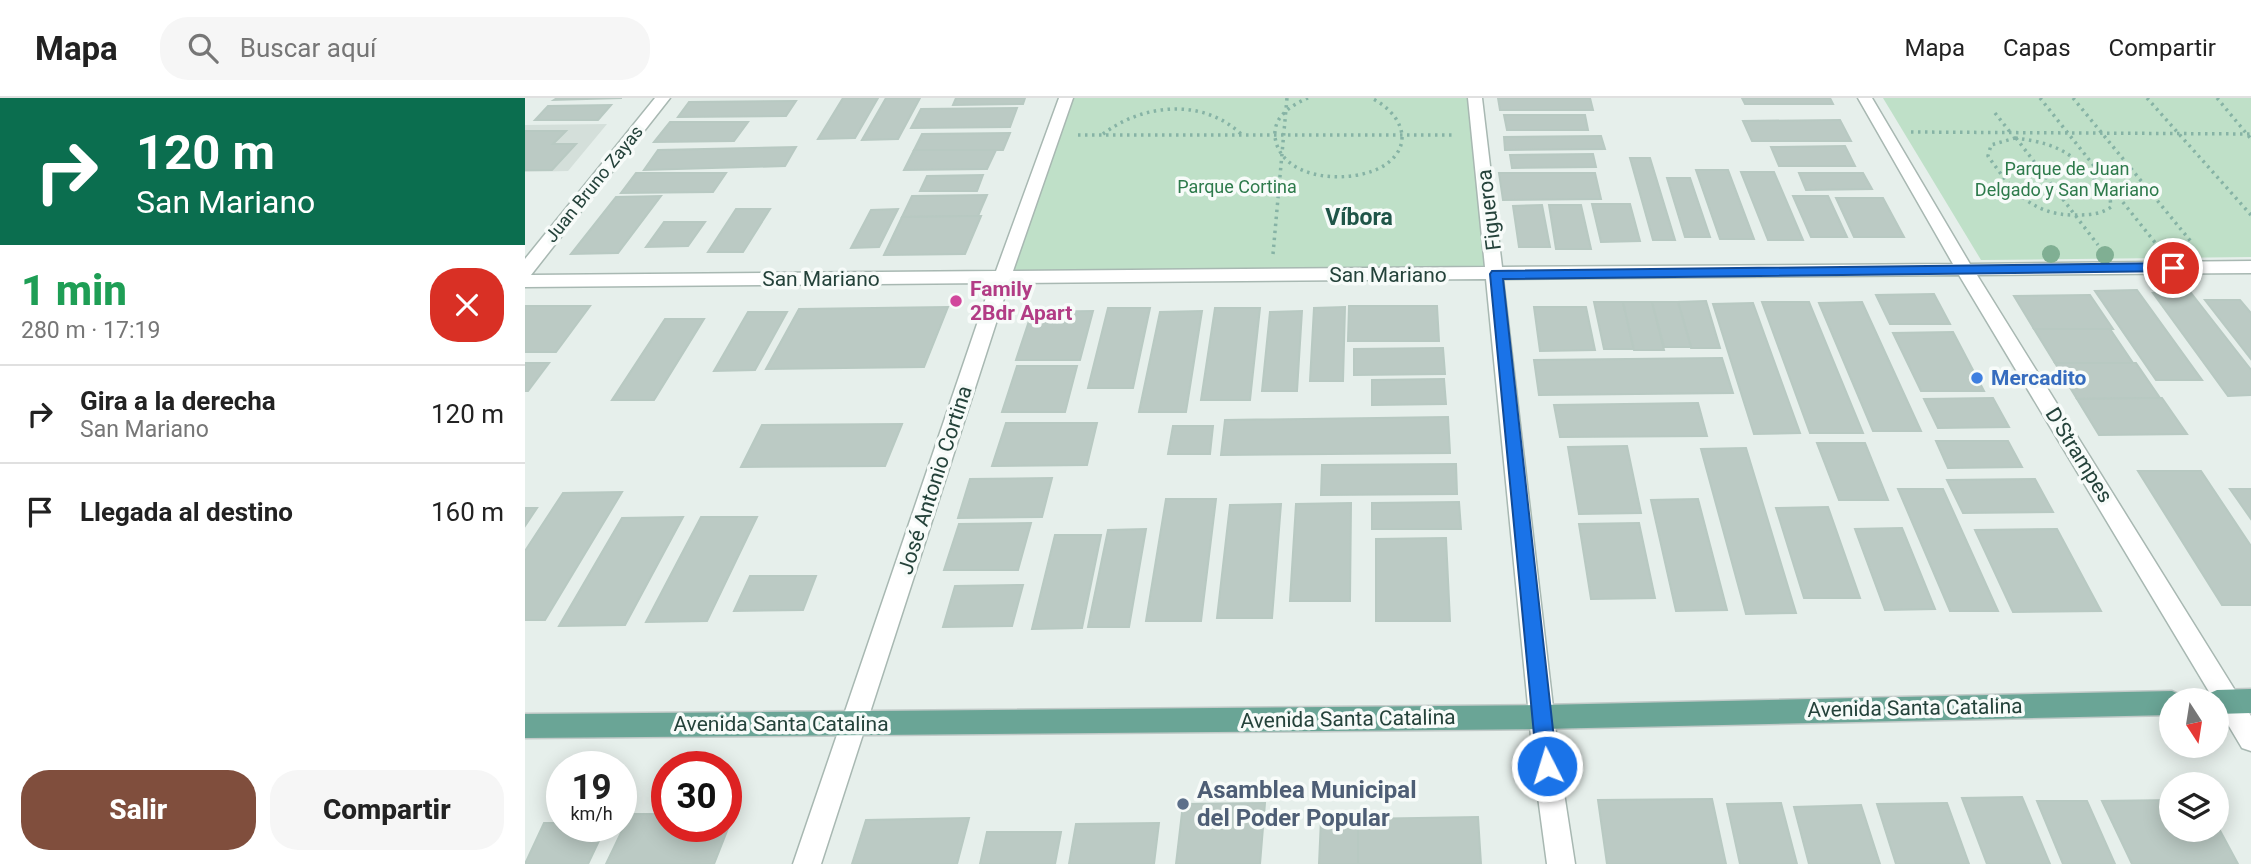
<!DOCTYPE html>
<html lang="es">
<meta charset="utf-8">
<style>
:root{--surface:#fff;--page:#f6f6f6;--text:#222;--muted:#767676;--line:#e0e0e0;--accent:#804e3d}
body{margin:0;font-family:Roboto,sans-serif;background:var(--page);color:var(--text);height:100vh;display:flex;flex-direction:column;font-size:26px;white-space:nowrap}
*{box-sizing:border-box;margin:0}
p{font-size:23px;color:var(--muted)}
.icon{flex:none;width:38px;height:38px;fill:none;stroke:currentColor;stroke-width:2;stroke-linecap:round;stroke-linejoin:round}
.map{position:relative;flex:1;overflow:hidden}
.sheet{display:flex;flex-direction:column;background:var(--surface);width:525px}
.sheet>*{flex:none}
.banner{background:#0b6e4f;color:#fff;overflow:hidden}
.needle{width:46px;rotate:168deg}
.tools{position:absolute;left:1634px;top:590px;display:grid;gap:14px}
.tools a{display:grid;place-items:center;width:70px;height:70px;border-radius:50%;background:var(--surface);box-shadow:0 4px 18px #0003;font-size:35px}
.speed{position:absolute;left:21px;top:653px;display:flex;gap:14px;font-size:35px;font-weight:700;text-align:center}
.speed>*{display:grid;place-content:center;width:91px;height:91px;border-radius:50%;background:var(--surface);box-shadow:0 4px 18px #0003;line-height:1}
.speed small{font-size:18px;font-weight:400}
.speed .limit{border:10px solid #d22;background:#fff;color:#111}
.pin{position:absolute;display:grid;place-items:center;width:60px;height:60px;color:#fff;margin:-30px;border:4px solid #fff;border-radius:50%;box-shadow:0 2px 7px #0007}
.me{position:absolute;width:77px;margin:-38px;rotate:355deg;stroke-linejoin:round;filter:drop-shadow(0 0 5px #0008)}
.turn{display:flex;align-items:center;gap:24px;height:147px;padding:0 21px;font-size:32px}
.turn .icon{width:91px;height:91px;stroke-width:2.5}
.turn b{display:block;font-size:49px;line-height:60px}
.round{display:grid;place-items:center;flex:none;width:74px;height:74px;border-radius:28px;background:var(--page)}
.overview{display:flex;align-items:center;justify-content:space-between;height:119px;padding:0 21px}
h1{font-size:42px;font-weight:800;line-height:52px;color:#1e9e55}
.action{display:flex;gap:14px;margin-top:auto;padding:14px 21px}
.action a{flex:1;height:80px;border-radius:28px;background:var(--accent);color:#fff;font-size:28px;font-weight:800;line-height:80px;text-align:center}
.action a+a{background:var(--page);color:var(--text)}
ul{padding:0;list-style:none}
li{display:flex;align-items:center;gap:21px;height:98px;padding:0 21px;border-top:2px solid var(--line)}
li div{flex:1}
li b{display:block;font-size:26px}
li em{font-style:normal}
header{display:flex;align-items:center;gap:42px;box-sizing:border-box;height:98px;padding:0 35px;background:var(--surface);border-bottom:2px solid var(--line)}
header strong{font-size:33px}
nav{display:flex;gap:38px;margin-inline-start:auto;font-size:24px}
.search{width:490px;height:63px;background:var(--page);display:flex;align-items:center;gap:18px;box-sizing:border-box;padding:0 24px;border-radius:28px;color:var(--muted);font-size:26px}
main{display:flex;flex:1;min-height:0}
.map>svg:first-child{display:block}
.built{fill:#d4dfda}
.green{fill:#bfe0c8}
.building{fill:#bbcac4;stroke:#b8c9c2;stroke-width:2}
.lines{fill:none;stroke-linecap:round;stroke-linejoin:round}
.minor-casing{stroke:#a8b8b2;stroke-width:3}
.major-casing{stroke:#c2cac8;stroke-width:3}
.path{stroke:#86b3a5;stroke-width:3.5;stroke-dasharray:2.5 4.5;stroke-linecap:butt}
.minor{fill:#fff;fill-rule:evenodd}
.major{fill:#6aa596;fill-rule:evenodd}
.tree{fill:#80af93}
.route{fill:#1a73e8;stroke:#114b97;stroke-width:2}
.hotel-dot{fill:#d1479c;stroke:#f7fbf9;stroke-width:2.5}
.shop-dot{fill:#3f7fe0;stroke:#f7fbf9;stroke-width:2.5}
.service-dot{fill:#5c6f8a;stroke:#f7fbf9;stroke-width:2.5}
.labels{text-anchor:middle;stroke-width:7;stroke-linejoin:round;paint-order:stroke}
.far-park-label{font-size:18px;fill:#2d7a4b;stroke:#f7fbf9}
.far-street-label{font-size:18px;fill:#24423a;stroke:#f7fbf9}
.street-label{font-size:21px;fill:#24423a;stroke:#f7fbf9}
.hotel-label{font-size:21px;font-weight:bold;fill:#b23c85;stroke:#f7fbf9;text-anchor:start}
.shop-label{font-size:21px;font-weight:bold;fill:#366cbe;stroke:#f7fbf9;text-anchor:start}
.far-district-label{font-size:23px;font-weight:bold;fill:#1f5548;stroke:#f7fbf9}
.near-service-label{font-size:24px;font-weight:bold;fill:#4e5e75;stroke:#f7fbf9;text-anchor:start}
</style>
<header>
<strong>Mapa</strong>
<div class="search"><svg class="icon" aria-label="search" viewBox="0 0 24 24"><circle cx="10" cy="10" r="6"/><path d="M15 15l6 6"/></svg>Buscar aquí</div>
<nav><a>Mapa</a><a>Capas</a><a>Compartir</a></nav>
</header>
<main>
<section class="sheet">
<div class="banner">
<div class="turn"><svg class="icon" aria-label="right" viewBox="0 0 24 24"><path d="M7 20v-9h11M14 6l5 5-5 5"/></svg><div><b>120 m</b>San Mariano</div></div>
</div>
<div class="overview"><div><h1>1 min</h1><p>280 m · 17:19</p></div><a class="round" style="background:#d93025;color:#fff"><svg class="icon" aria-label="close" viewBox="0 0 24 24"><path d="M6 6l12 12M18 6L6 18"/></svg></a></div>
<ul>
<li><svg class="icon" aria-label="right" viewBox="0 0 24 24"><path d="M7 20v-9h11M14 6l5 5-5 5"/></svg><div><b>Gira a la derecha</b><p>San Mariano</p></div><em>120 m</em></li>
<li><svg class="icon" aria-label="arrive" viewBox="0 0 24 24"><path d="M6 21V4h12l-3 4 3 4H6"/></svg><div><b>Llegada al destino</b></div><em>160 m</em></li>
</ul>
<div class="action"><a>Salir</a><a>Compartir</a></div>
</section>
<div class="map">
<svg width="1726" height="766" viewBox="0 0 1726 766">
<rect width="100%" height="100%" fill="#e6efeb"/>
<path class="built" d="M82 26 43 73 0 74V27Z"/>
<g class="green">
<path d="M541 0H950L971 176 477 180Z"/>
<path d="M1358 0H1726V159L1456 162Z"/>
</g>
<g class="building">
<path d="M32 0H97L29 2Z"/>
<path d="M318 0H353L330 40 293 41Z"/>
<path d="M361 0H395L373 41 337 42Z"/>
<path d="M431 0H500L498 6 428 7Z"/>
<path d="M973 0H1065L1068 12H975Z"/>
<path d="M1217 0H1305L1308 6H1220Z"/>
<path d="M271 3 261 18 153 19 164 4Z"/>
<path d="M86 7 73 22H10L23 8Z"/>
<path d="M492 10 485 29 386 30 396 11Z"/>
<path d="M979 17H1060L1063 32H982Z"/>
<path d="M1315 22 1326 43H1227L1218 23Z"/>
<path d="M145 24H223L209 43 129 44Z"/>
<path d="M0 33H41L28 46H51L27 72H0Z"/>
<path d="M485 35 478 52H389L397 36Z"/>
<path d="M1076 38 1080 51 980 52 979 39Z"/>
<path d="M1320 48 1330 68H1254L1246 49Z"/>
<path d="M271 49 260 68 119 72 133 52Z"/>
<path d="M389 52H471L462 71 379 72Z"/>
<path d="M1068 56 1071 69 987 70 985 57Z"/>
<path d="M1105 60H1125L1150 142H1128Z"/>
<path d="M1171 72H1203L1229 141H1195Z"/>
<path d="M1216 74H1249L1278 142H1243Z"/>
<path d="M111 75H201L188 94 96 95Z"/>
<path d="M974 75H1070L1076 101 978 102Z"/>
<path d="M1274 75H1338L1347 91 1281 92Z"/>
<path d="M458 77 452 93H395L402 78Z"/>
<path d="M1142 80H1165L1185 139H1160Z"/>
<path d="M462 97 453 118 377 119 387 98Z"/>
<path d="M136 98 93 155 46 156 91 99Z"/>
<path d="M1268 98H1303L1322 139H1286Z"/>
<path d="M1311 100H1358L1379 139H1329Z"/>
<path d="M1067 106H1105L1115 143 1076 144Z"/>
<path d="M1017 107 1025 149H994L988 108Z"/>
<path d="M1024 107H1056L1066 151H1031Z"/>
<path d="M211 111H245L218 154H183Z"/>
<path d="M373 111 354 149 326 150 346 112Z"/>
<path d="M456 118 440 156 359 157 377 119Z"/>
<path d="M139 124H180L163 148 121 149Z"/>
<path d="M1612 192 1677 282H1631L1570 193Z"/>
<path d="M1628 195H1666L1726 272V297L1703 298Z"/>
<path d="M1409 196 1425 226H1365L1351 197Z"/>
<path d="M1565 197 1588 231H1509L1489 198Z"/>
<path d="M1680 202H1715L1726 215V261Z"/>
<path d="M1181 203 1195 250H1166L1153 204Z"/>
<path d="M1069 204H1098L1109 251H1079Z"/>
<path d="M1098 204H1127L1139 252H1109Z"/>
<path d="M1127 204H1153L1166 249H1139Z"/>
<path d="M1237 204H1284L1338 335H1285Z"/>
<path d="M1337 204 1396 333H1348L1294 205Z"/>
<path d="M1228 205 1275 335 1229 336 1188 206Z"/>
<path d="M0 208H65L31 254H0Z"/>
<path d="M824 208H912L914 243H823Z"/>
<path d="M423 209 399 269 241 271 274 211Z"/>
<path d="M820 209 818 283H785L789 210Z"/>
<path d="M1009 209H1061L1070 252 1015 253Z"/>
<path d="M583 210H625L608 290H563Z"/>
<path d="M690 210H735L725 302H676Z"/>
<path d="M568 213 555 262H491L507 214Z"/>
<path d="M677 213 661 314H614L635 214Z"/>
<path d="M777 213 772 293H737L745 214Z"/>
<path d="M223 214H262L230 272 189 273Z"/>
<path d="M140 221H179L129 302H87Z"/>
<path d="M1509 231H1585L1608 265H1530Z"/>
<path d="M1428 234 1459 293H1396L1368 235Z"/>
<path d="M918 250 920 276 829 277V251Z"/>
<path d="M1197 260 1208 295 1014 297 1009 262Z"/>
<path d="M0 265H24L3 293H0Z"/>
<path d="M1530 265H1611L1635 300 1552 301Z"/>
<path d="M492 268H552L540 314H477Z"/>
<path d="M919 281 921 306 847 307V282Z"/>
<path d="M1468 300 1484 329 1413 330 1399 301Z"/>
<path d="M1637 300 1662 336 1574 337 1552 301Z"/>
<path d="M1173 305 1182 338 1035 339 1029 307Z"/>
<path d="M923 319 925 355 696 357 700 322Z"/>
<path d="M481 325H572L562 367 467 368Z"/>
<path d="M377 326 360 368 216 369 237 327Z"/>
<path d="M648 328H688L685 356H643Z"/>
<path d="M1411 343H1483L1497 369 1423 370Z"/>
<path d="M1292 345H1340L1363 402H1314Z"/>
<path d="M1102 348 1116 415 1054 416 1043 349Z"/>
<path d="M1221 350 1271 515 1221 516 1176 351Z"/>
<path d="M931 366 932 396 796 397 797 367Z"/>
<path d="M1613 373H1676L1726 448V507H1697Z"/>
<path d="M527 380 517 419 433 420 445 381Z"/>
<path d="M1510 381 1528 414 1438 415 1422 382Z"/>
<path d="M1373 391H1418L1473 513H1425Z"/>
<path d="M1705 391H1726V421Z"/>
<path d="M97 394 20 522H0V453L38 395Z"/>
<path d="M641 401H691L676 523H621Z"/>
<path d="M1173 401 1202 512 1151 513 1126 402Z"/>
<path d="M934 404 936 431H847V405Z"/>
<path d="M826 405 825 503H765L771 406Z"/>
<path d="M756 406 747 520H692L705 407Z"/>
<path d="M1303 409 1335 500H1279L1251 410Z"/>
<path d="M0 410H12L0 428Z"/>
<path d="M158 419 100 527 34 528 97 420Z"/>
<path d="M176 419H232L182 523 121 524Z"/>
<path d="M506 425 493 472H419L434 426Z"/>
<path d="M1114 425 1130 500 1066 501 1054 426Z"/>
<path d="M1377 430 1410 511 1360 512 1330 431Z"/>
<path d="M621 431 604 529H563L583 432Z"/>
<path d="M1532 431 1576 513 1488 514 1450 432Z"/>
<path d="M530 437H576L557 530 507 531Z"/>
<path d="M921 440 925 523H851V441Z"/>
<path d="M225 478H291L278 512 209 513Z"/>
<path d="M498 487 487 528 418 529 430 488Z"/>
<path d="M1497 699 1525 766H1462L1437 700Z"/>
<path d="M1187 701 1201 766H1082L1073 702Z"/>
<path d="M1647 702V732H1692V727L1713 766H1607L1577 703Z"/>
<path d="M1512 703H1562L1590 766H1538Z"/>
<path d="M740 705 735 766H651L658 706Z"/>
<path d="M1256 705 1272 766H1215L1202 706Z"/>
<path d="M1422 705 1444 766H1371L1352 706Z"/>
<path d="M1336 707 1355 766H1284L1269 709Z"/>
<path d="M201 715H209L189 766H81L105 716H142V728H201Z"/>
<path d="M953 719 956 766H833V721Z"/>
<path d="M444 720 432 766H327L341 722Z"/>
<path d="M796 721H833V766H794Z"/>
<path d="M19 725H37V728H81L63 766H0Z"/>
<path d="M634 725 629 766H544L551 726Z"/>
<path d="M462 734H536L530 766H455Z"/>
</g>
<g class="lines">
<g class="minor-casing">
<path id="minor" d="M130 0H145L6 177 471 173 534 0H548L488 173 960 169 943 0H957L977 169 1428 166 1333 0H1347L1445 166 1726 163V175L1452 177 1726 618V653L1717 650 1692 608V602H1689L1434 177 978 181 1035 669 1050 766H1022L1009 669 961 181 484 185 296 766H268L466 185 0 189V161Z"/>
</g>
<g class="major-casing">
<g id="major">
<path d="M1726 591V615L1692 616V602H1681L1683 596 1692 592Z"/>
<path d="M1647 593 1656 597 1658 602H1647V617L1017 631 0 640V616L1017 607Z"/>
</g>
</g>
<g class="path">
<path d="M783 0C767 7 748 18 750 39 756 84 829 87 860 67 892 45 874 13 846 0"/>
<path d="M1515 0 1632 147"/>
<path d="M1548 0 1668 146"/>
<path d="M1622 0 1726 117"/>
<path d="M1692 0 1726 41"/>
<path d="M1470 15 1485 34"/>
<path d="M1386 34 1726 36"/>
<path d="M578 36C619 5 679 0 717 37"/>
<path d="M553 37H930"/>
<path d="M1490 40C1541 46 1554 61 1585 100L1586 109C1575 117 1562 117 1549 117 1506 117 1486 91 1463 58L1466 47Z"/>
<path d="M1491 40 1573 147"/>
<path d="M748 156 762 0"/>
</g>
<use href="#minor" class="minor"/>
<use href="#major" class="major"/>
</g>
<g class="tree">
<circle cx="1526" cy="156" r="9"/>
<circle cx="1580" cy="157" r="9"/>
</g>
<path class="route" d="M1648 165 1653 167V173L978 181 1032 668 1029 675 1022 678 1015 675 1012 668 965 176 967 173Z"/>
<circle class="hotel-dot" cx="431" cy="203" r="7"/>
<circle class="shop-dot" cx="1452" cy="280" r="7"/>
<circle class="service-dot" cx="658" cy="706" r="7"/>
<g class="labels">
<g class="far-park-label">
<text x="1542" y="77">Parque de Juan<tspan x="1542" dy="21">Delgado y San Mariano</tspan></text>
<text x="712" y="95">Parque Cortina</text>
</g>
<g class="far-street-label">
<text transform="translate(69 86) rotate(-51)" y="6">Juan Bruno Zayas</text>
</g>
<g class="street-label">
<text transform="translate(964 112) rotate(-97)" y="7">Figueroa</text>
<text x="863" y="184">San Mariano</text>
<text x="296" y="188">San Mariano</text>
<text transform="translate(1554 357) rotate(58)" y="7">D'Strampes</text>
<text transform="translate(410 382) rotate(-72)" y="7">José Antonio Cortina</text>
<text transform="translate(1390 610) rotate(-1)" y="7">Avenida Santa Catalina</text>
<text transform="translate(823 621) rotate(-1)" y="7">Avenida Santa Catalina</text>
<text x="256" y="633">Avenida Santa Catalina</text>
</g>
<g class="hotel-label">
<text x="445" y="198">Family<tspan x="445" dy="24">2Bdr Apart</tspan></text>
</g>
<g class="shop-label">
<text x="1466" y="287">Mercadito</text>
</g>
<g class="far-district-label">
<text x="834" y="127">Víbora</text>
</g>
<g class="near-service-label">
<text x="672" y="700">Asamblea Municipal<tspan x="672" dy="28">del Poder Popular</tspan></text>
</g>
</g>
</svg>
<div class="tools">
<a><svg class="needle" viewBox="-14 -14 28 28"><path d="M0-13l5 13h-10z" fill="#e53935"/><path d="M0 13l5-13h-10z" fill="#767676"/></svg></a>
<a><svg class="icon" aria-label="layers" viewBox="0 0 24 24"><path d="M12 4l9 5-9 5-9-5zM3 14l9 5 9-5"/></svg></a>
</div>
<div class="speed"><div>19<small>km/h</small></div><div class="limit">30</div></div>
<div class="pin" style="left:1648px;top:170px;background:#d93025"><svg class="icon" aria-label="arrive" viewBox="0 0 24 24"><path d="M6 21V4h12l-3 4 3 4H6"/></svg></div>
<svg class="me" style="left:1022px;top:668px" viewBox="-20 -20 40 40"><circle r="17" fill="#1a73e8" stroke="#fff" stroke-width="3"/><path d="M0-11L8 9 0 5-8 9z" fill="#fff"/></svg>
</div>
</main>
